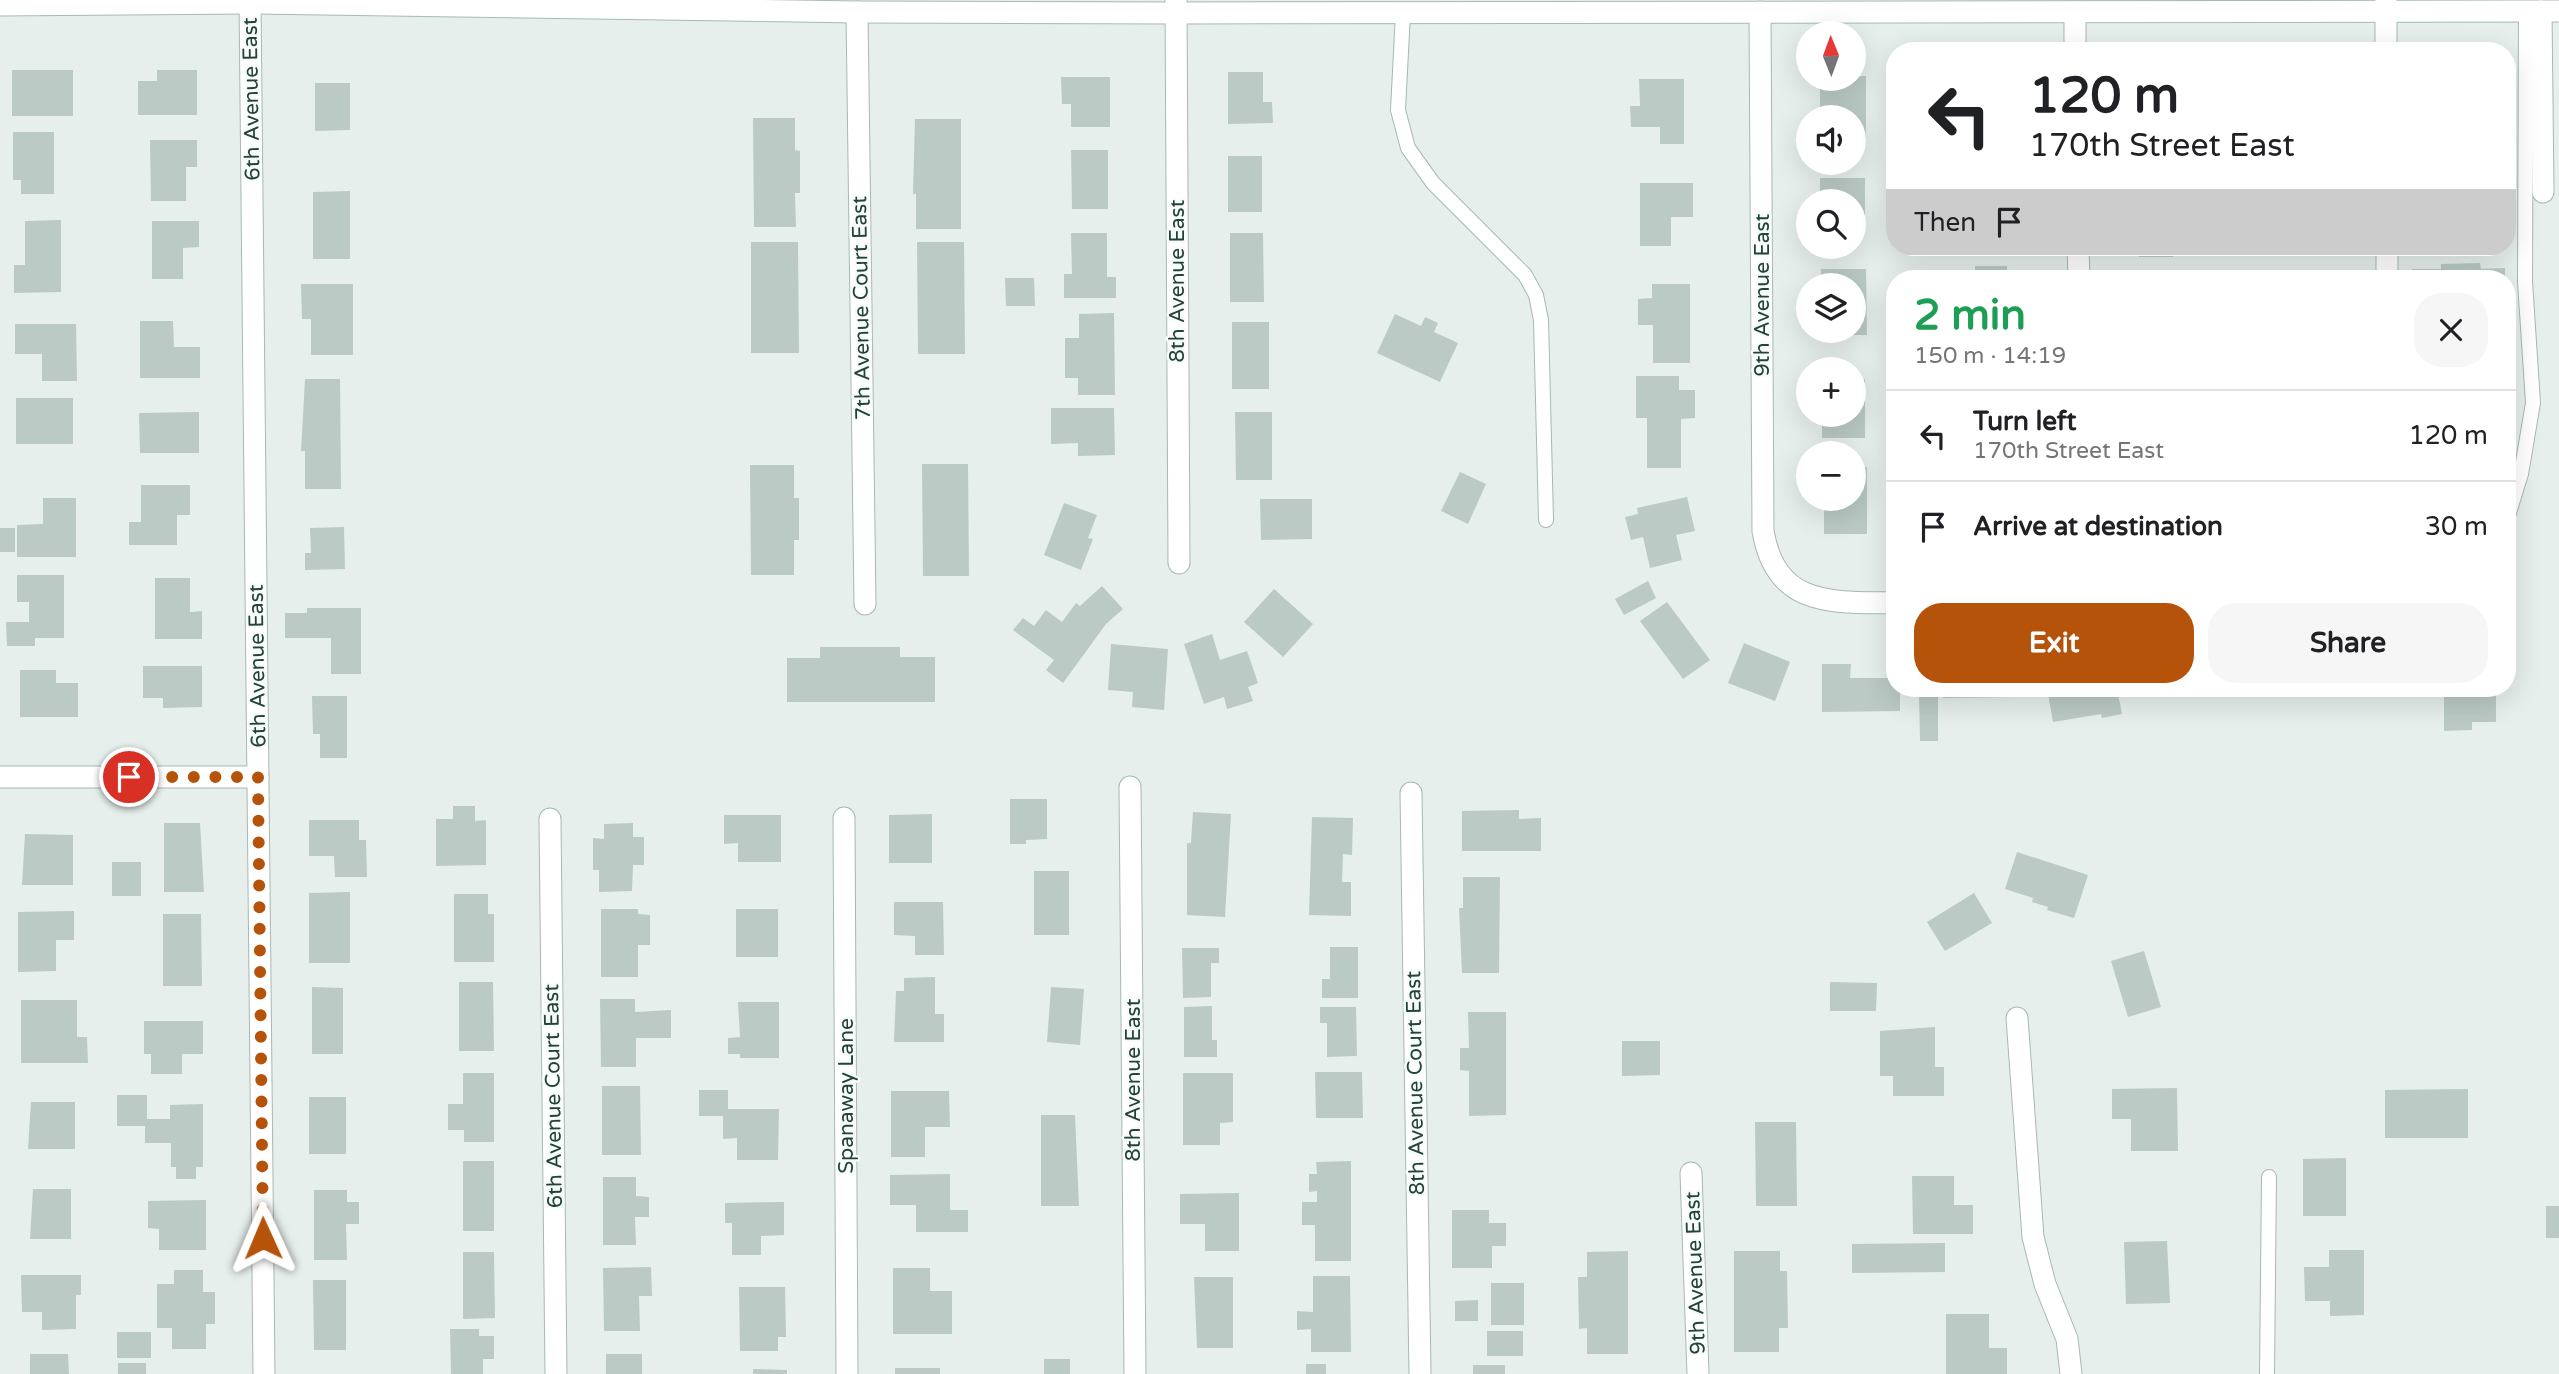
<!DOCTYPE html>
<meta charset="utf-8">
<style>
:root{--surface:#fff;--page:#f6f6f6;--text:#202124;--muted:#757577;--line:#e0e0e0;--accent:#b45309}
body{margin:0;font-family:"Varela Round",sans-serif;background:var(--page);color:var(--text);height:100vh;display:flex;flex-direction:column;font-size:26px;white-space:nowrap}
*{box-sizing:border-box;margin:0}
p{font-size:23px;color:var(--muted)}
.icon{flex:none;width:38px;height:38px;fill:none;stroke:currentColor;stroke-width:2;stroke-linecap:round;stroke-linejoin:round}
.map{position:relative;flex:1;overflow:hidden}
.side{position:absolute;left:1886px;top:270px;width:630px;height:427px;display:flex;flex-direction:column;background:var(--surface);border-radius:28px;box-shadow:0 7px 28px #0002}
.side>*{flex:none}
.hud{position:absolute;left:1886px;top:42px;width:630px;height:214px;border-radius:28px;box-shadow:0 7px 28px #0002;background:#fff;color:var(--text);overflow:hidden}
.needle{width:46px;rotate:359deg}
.controls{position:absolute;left:1796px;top:21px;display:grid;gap:14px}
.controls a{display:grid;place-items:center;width:70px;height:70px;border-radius:50%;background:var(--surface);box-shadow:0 7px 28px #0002;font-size:35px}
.pin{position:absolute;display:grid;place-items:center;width:60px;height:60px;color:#fff;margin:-30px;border:4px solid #fff;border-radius:50%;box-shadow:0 2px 7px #0007}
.me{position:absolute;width:77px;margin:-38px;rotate:359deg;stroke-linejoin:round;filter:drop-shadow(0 0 5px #0008)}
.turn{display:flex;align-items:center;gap:24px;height:147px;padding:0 28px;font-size:32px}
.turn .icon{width:91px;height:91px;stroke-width:2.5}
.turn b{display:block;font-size:49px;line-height:60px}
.then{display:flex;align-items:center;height:66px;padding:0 28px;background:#0003;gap:14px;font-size:26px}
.round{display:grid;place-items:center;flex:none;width:74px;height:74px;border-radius:28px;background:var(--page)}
.head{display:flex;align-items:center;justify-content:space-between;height:119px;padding:0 28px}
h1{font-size:42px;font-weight:800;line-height:52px;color:#1e9e55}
.button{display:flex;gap:14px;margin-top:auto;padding:14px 28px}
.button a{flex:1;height:80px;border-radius:28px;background:var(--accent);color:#fff;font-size:28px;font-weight:800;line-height:80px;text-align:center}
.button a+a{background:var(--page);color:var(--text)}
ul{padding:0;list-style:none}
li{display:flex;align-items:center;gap:21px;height:91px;padding:0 28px;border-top:2px solid var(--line)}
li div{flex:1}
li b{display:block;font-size:26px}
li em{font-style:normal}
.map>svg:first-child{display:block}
.building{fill:#bbcac4}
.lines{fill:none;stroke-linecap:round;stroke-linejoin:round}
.lane-casing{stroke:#a8b8b2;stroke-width:16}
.street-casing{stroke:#a8b8b2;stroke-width:23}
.secondary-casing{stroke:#a4bbb3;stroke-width:23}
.lane{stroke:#fff;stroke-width:14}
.street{stroke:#fff;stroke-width:21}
.secondary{stroke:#fff;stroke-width:21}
.route{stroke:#b45309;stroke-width:12;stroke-dasharray:0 21.6}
.labels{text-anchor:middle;stroke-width:5;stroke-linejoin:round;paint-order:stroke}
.street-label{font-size:21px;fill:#24423a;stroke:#f7fbf9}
</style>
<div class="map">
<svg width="2559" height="1374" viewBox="0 0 2559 1374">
<rect width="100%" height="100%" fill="#e6efeb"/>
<g class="building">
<rect x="12" y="70" width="61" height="46"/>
<path d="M157 70H197V115H138V81H157Z"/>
<path d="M1228 72H1263V102H1272L1273 123 1228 124Z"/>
<path d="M1853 76H1866V143H1853V117H1820V79H1853Z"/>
<path d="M1061 77H1110V127H1071V104H1062Z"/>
<path d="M1639 79H1684V144H1660V127H1631L1630 106H1640Z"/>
<path d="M315 83H350V130L315 131Z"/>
<path d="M753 118H795V150L800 151V193H795L796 227H754Z"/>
<path d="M915 119H961V229H916V194H913Z"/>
<path d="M13 132H54V194H21V180H13Z"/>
<path d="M150 140H197V167H186V201H151Z"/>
<path d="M1071 150H1108V209H1072Z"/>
<rect x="1228" y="156" width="34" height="56"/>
<path d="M1820 178H1865V229H1853V201H1820Z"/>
<path d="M1640 183H1693V217H1671V246H1640Z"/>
<path d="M350 191V259H313V192Z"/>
<path d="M61 220V292L14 293V265H25V221Z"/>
<path d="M152 221H199V247L183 248V279H152Z"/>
<path d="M1071 233H1107V277H1116V298H1064V274H1072Z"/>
<path d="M1230 233H1263L1264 302H1230Z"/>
<path d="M751 242H798L799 353H751Z"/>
<path d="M917 242H964L965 354H918Z"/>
<rect x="2139" y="247" width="34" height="10"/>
<path d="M2480 263 2481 269 2505 268V278H2412V269H2441V264Z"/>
<rect x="1975" y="266" width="32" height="12"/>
<path d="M1821 269H1866L1867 335H1821V331H1853V285H1821Z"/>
<rect x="2279" y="270" width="35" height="8"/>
<path d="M1005 278H1034L1035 306H1006Z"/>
<path d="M301 284H353V355H311V319H302Z"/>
<path d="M1652 284H1690V363H1653V325H1638V299L1652 298Z"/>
<path d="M1114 313 1115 395H1078V378H1065V338H1079V314Z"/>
<path d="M1395 314 1421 326 1425 317 1438 323 1434 332 1458 343 1440 382 1377 353Z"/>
<path d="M140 321H173L174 347H200V378H140Z"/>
<rect x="1232" y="322" width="37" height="67"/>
<path d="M15 324H76L77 381H42V354H15Z"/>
<path d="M1636 376H1679V390H1695V418L1681 419V468H1647V418H1636Z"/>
<path d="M305 379H340L341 489H305V451H301Z"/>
<path d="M1853 379H1865V438H1822V415H1853Z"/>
<rect x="16" y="398" width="57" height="46"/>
<path d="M1051 408H1114L1115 455 1078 456V443L1051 444Z"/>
<path d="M199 412V453H140L139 413Z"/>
<path d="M1235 412H1272V480H1236Z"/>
<path d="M922 464H968L969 576H923Z"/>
<path d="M750 465H794V498H799V540H794V575H751Z"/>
<path d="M1867 467V534H1824V499H1853V468Z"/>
<path d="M1460 472 1486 484 1468 524 1441 511Z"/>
<path d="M141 485H190V515H177V545H129V522H141Z"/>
<path d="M1687 497 1695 531 1676 535 1682 560 1650 568 1643 537 1631 540 1625 517 1638 514 1637 508Z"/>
<path d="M43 498H76V557H17V525L43 524Z"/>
<path d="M1260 499H1312V539L1261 540Z"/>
<path d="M1064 503 1097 515 1088 538 1093 539 1081 570 1044 555Z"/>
<path d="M344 527 345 569 305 570V553H311L310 528Z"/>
<rect x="0" y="528" width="15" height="24"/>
<path d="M17 575H64V638H35V646H7L6 622H29V602H17Z"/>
<path d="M155 578H190V612L202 611V639H155Z"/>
<path d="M1648 581 1656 598 1624 615 1615 599Z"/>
<path d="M1102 586 1123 609 1106 624 1063 683 1046 670 1054 660 1013 630 1023 618 1034 626 1046 610 1062 622 1076 603 1080 606Z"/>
<path d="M1274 589 1313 624 1283 657 1244 622Z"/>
<path d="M1667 602 1710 660 1683 679 1640 621Z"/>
<path d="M307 608H361V674H331V638H285V613H307Z"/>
<path d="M1212 634 1220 660 1247 651 1258 683 1248 687 1253 701 1227 709 1224 697 1204 704 1184 644Z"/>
<path d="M1744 643 1790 662 1775 701 1728 683Z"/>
<path d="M1111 644 1168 649 1164 710 1132 707 1133 692 1108 690Z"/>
<path d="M820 647H900V657H935V702H787V658H820Z"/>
<path d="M1822 664H1851L1850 678H1895V688H1900V711L1822 712Z"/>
<path d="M143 666H202V707L163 708V698H143Z"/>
<path d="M20 670H56V683H78V717H20Z"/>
<path d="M1943 688H2032V692H2017V697L1943 698Z"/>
<path d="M2047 688H2117L2122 714 2102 718 2101 714 2053 722Z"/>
<path d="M2444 688H2496V722H2472V730L2444 731Z"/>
<path d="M1919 694H1938V741H1920Z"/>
<path d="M312 696H347V758H320V734H313Z"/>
<path d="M1010 799H1047V839L1026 840V844H1010Z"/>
<path d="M453 806H475V821L486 820V865L436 866V819H453Z"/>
<path d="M1519 810V819L1541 818V851H1462V811Z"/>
<path d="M1193 812 1231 814 1225 917 1187 915V843H1191Z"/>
<path d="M932 814V863H889V815Z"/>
<path d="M724 815H781V862H738V843L724 844Z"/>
<path d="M1312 817 1353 818 1352 855 1343 854 1342 882H1351V916L1309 915Z"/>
<path d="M309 820H359V840H366L367 877H335L334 856H309Z"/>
<path d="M164 823H200L204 892H164Z"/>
<path d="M633 823V837H644V865H633L632 891 599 892V870H593V838L604 839V824Z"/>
<path d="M25 834 73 835V885H22Z"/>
<path d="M2017 852 2088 875 2074 918 2047 910 2048 907 2032 902 2033 898 2005 889Z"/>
<rect x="112" y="862" width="29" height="34"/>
<rect x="1034" y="871" width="35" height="64"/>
<path d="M1463 877H1500L1499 973H1462L1459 908H1463Z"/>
<path d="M350 892V963H309V893Z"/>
<path d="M1974 893 1992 923 1945 951 1927 922Z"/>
<path d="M454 894H488V914H494V962H454Z"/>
<path d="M894 902H943L944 955H915V936L894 935Z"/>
<path d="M601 909H638V914L650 915V945H638V977H601Z"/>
<rect x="736" y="909" width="42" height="48"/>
<path d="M74 911V940H56V971L18 972V912Z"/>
<path d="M163 914H201L202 986H163Z"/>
<path d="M1330 947H1358V998H1322V979H1330Z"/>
<path d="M1182 948H1219V963H1211V997L1183 998Z"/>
<path d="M2144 951 2161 1007 2128 1017 2111 961Z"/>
<path d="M935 977V1014H944V1042H894L896 991H904V978Z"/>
<path d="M459 982H493L494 1051H459Z"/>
<path d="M1830 982 1877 983 1876 1011H1830Z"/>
<path d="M312 987 343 988V1054H312Z"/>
<path d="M1051 987 1084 989 1080 1045 1047 1042Z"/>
<path d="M600 999H635V1012L671 1010V1038H636V1067H601Z"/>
<path d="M21 1000H77V1037H87L88 1063H21Z"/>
<path d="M738 1002H779V1058H740V1054H728V1038L740 1037Z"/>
<path d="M1212 1006V1040H1217V1057H1184V1007Z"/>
<path d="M1320 1007H1356L1357 1056 1327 1057V1023H1320Z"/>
<path d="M1468 1012H1506V1115L1469 1116V1071L1460 1070V1048H1469Z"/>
<path d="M144 1021H203V1054H182V1074H151V1054H144Z"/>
<path d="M1935 1027V1067H1944V1096H1893V1076H1880V1031Z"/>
<path d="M1622 1041H1660V1075L1622 1076Z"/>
<path d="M1315 1072H1362L1363 1118H1316Z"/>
<path d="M463 1073H494V1142H464V1130H448V1104H463Z"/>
<path d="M1183 1073H1233V1122L1220 1123V1145H1183Z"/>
<path d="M602 1086H640L641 1155H602Z"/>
<path d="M2177 1088 2178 1151H2131V1119H2112V1089Z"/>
<path d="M2468 1089V1138H2385V1090Z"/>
<path d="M699 1090H728V1109H779L778 1160H737V1138L723 1139V1116H699Z"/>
<path d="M891 1091H949L950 1127H925V1157H891Z"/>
<path d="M117 1095H147V1119H170V1105L203 1104V1167H196V1179H176V1167H171V1143H145V1126H117Z"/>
<rect x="309" y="1097" width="37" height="57"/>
<path d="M31 1102H75V1149H28Z"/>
<path d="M1041 1115H1075L1079 1206H1041Z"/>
<path d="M1755 1122H1796L1797 1206H1756Z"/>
<path d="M2346 1158V1216H2303V1159Z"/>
<rect x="463" y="1161" width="31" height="70"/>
<path d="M1351 1161V1261H1315V1225H1302V1202H1317V1191L1309 1192V1174H1317L1316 1162Z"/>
<path d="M950 1174V1210H968V1232H916V1205H890V1175Z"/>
<path d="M1912 1176H1954V1205H1973V1234H1913Z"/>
<path d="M603 1177H636V1196L649 1197V1217H635L636 1245H603Z"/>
<path d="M33 1189H71V1239H30Z"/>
<path d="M314 1190H347V1202H359V1224H346L347 1260H314Z"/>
<path d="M1239 1193V1251H1205V1224H1180V1194Z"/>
<path d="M206 1200V1250H159V1229L148 1228V1201Z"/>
<path d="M784 1202V1235L761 1236V1255H732V1223H725V1203Z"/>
<rect x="2546" y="1206" width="13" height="32"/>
<path d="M1452 1210H1489V1223H1506V1246H1492V1268H1452Z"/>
<path d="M2167 1241 2170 1303 2126 1304 2124 1242Z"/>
<path d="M1945 1243V1272L1852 1273V1244Z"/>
<path d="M2329 1250H2364V1315L2330 1316V1301H2305L2304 1267H2329Z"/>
<path d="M1628 1251V1354H1587V1328L1579 1329 1578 1277H1587V1252Z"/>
<path d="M1734 1251H1780V1271H1787L1788 1328H1779V1352H1734Z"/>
<path d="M463 1252H494L495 1318 463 1319Z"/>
<path d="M651 1267 652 1296H639L640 1331H604L603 1268Z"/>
<path d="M893 1268H930V1291H952V1334H893Z"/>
<path d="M174 1270H203V1292H215V1324H206V1349H172V1328H157V1284H174Z"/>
<path d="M21 1275H81V1295H76V1329L42 1330V1312H22Z"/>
<path d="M1313 1276H1350L1351 1352H1311V1329L1297 1330V1311L1313 1312Z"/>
<path d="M1194 1277H1233V1348H1197Z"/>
<path d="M313 1280H346V1350H314Z"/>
<rect x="1491" y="1283" width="33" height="42"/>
<path d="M739 1287H785L786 1337H778V1351H740Z"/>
<path d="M1478 1300V1321H1455V1301Z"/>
<path d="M1946 1314H1989V1348H2007V1374H1946Z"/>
<path d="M450 1329H479V1336H494V1359H483V1374H451Z"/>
<rect x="1487" y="1331" width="36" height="25"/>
<rect x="117" y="1332" width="34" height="26"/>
<path d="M30 1354H68L69 1374H30Z"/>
<rect x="606" y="1354" width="36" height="20"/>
<rect x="1044" y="1359" width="26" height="15"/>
<rect x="118" y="1363" width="28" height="11"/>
<rect x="1306" y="1364" width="20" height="10"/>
<rect x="1473" y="1365" width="32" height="9"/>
<rect x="895" y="1368" width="45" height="6"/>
<path d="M753 1369 787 1370V1374H753Z"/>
</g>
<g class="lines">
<g class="lane-casing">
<g id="lane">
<path d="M1403 13 1398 110 1408 148 1433 183 1525 275 1536 295 1541 320 1546 520"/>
<path d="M2508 516 2521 474 2533 403 2525 282 2526 11"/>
<path d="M2267 1374 2269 1177"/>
</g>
</g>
<g class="street-casing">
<g id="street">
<path d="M250 0 264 1374"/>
<path d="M1176 0 1179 563"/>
<path d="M2386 0V51"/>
<path d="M2541 11 2543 192"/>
<path d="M857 12 865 604"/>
<path d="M1760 12 1763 531C1776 608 1833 602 1895 603"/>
<path d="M2075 12V51"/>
<path d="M2078 247 2079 278"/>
<path d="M2387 247V278"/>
<path d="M0 777H258"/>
<path d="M1130 787 1135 1374"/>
<path d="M1411 793 1420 1374"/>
<path d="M844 818 847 1374"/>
<path d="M550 819 556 1374"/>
<path d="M2017 1018 2033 1237 2045 1284 2067 1339 2071 1374"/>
<path d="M1691 1173 1698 1374"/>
</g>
</g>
<g class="secondary-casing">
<path id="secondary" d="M0 5 250 3 857 12 1176 13 2559 11"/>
</g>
<use href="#lane" class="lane"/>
<use href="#street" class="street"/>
<use href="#secondary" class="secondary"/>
</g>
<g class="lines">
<path class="route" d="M129 777H258L263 1238"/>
</g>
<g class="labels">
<g class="street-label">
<text transform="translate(251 99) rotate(-91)" y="7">6th Avenue East</text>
<text transform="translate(1177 281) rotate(-90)" y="7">8th Avenue East</text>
<text transform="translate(1762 295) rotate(-90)" y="7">9th Avenue East</text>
<text transform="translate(861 308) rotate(-91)" y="7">7th Avenue Court East</text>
<text transform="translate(257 666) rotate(-91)" y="7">6th Avenue East</text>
<text transform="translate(1133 1080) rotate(-90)" y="7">8th Avenue East</text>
<text transform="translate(1415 1083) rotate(-91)" y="7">8th Avenue Court East</text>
<text transform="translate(553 1096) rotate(-91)" y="7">6th Avenue Court East</text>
<text transform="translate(846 1096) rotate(-90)" y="7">Spanaway Lane</text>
<text transform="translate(1695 1273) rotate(-92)" y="7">9th Avenue East</text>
</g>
</g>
</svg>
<div class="controls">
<a><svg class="needle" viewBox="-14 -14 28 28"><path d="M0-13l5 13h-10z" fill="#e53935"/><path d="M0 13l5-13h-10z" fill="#757577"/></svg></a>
<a><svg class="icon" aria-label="sound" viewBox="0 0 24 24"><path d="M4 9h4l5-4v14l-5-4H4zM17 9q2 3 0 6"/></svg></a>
<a><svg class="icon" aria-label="search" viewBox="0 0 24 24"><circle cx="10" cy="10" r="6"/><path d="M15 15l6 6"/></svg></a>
<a><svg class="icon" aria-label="layers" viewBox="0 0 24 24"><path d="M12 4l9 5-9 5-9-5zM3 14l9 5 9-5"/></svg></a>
<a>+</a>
<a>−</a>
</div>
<div class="pin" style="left:129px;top:777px;background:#d93025"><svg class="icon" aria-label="arrive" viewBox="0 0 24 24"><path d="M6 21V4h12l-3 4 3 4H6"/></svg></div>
<svg class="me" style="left:263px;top:1238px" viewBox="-20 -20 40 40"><path d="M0-17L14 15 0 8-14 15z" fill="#b45309" stroke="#fff" stroke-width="4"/></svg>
<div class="hud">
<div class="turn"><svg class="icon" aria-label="left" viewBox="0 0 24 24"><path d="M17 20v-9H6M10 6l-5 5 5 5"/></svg><div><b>120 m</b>170th Street East</div></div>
<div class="then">Then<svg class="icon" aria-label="arrive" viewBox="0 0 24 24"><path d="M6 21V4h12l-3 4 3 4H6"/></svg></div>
</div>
<section class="side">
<div class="head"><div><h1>2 min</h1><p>150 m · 14:19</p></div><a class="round"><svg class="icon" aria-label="close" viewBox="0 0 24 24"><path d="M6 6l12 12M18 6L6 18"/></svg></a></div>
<ul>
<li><svg class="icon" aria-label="left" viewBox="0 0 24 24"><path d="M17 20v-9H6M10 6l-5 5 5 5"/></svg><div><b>Turn left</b><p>170th Street East</p></div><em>120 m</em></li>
<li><svg class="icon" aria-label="arrive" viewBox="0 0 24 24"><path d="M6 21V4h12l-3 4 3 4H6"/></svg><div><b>Arrive at destination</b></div><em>30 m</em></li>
</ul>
<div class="button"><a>Exit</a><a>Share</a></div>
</section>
</div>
